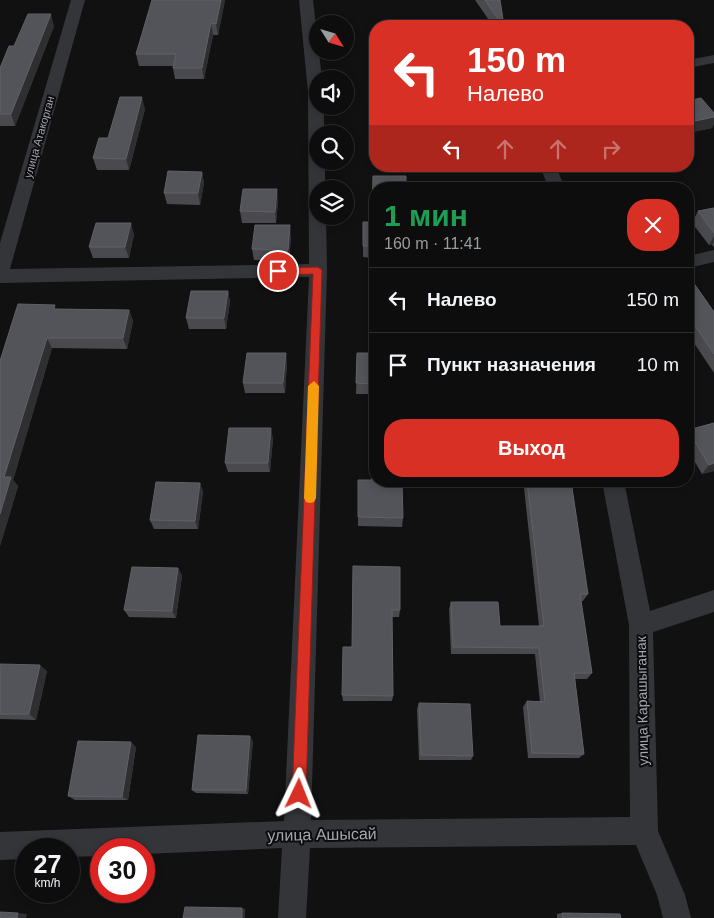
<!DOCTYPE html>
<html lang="ru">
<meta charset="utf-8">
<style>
:root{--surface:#0d0d0e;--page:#161617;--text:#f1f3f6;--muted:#9a9c9e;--line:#2d2d2e;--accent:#d93025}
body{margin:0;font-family:Arial,sans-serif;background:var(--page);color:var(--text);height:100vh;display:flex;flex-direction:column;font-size:19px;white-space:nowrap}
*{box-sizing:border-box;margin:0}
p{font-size:16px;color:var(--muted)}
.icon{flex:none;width:28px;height:28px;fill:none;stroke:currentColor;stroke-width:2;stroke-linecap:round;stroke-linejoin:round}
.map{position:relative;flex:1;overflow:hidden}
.details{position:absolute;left:369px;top:182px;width:325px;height:305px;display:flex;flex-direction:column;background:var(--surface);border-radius:20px;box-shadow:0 2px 8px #0003,0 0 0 1px var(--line)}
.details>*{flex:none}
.guide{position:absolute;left:369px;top:20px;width:325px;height:152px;border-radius:20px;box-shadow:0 2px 8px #0003,0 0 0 1px var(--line);background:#d93025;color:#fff;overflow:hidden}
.needle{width:32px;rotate:127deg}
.tools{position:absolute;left:309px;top:15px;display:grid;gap:10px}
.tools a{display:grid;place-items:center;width:45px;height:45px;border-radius:50%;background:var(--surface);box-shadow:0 2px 8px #0003,0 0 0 1px var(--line);font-size:25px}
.speed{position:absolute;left:15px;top:838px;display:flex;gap:10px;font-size:25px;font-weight:700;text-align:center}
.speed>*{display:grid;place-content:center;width:65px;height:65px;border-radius:50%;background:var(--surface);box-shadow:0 2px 8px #0003,0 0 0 1px var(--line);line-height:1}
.speed small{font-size:12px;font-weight:400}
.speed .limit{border:8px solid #d22;background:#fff;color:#111}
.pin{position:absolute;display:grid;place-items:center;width:42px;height:42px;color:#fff;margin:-21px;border:2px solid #fff;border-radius:50%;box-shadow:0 1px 5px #0007}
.me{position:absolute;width:55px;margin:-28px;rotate:2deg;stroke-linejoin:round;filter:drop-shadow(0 0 4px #0008)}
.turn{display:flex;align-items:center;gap:18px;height:105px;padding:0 15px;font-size:22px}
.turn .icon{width:65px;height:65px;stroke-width:2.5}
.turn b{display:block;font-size:35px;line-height:42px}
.lanes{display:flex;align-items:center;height:48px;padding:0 15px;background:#0003;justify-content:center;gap:25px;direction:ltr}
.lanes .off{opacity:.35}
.round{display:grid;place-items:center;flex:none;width:52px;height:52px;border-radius:20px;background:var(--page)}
.summary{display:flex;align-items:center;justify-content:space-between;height:85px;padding:0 15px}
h1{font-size:30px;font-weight:700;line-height:38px;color:#1e9e55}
.cta{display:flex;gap:10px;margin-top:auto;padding:10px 15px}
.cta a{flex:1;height:58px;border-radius:20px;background:var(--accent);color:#fff;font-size:20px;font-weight:700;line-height:58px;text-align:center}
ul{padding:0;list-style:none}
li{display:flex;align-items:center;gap:15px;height:65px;padding:0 15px;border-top:1px solid var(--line)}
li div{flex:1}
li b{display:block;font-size:19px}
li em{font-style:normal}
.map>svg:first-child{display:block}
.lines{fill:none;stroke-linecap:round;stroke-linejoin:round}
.street{fill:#343539;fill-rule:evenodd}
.wall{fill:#4a4a4e}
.shaded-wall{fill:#2f2f32}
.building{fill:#535459;stroke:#606167}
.route{fill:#d93025;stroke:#8d1f18}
.slow{fill:#f59e0b}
.labels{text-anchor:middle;stroke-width:4;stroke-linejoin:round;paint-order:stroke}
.far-street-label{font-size:11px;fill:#a4a6b1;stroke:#0c0c0d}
.street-label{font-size:14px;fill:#a4a6b1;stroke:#0c0c0d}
.near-street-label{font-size:16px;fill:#a4a6b1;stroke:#0c0c0d}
</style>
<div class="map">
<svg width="714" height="918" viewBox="0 0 714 918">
<rect width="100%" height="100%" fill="#111112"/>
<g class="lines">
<g class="street">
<path d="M71 0H85L10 269 309 264 308 92 299 0H313L322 79H318V106H324V134H318V161H325V189H318V216H326L327 270 311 820 630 817 629 625 602 481H624L650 611 714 590V612L653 632 658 831 685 895 691 918H663L657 895 636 845 310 848 306 918H278L282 848 144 854V849H101V856L69 857V849H26V859L0 860V832L284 821 309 277 0 283V243Z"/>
<path d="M714 55V63L688 68V60Z"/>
<path d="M540 166H556L565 189H549Z"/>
<path d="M714 250V262L688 268V256Z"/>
</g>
</g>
<g class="wall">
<path d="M152 0H225L218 35H213L204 79H175L173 68V66H139L136 54Z"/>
<path d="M475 0H500L504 26H493Z"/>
<path d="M54 26 15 126H0V68L14 46Z"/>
<path d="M688 101 714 113V123L712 128 688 133Z"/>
<path d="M145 109 129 170H97L93 158 108 138Z"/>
<path d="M202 172 204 183 200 205 167 204 164 193Z"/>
<path d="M375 189V258L363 257V222H372Z"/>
<path d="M278 201 276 223H242L240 211Z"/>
<path d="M714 208V247L712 245H709L692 223 698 211Z"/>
<path d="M134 234 129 258H93L89 247Z"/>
<path d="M291 237 289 261 254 260 252 249Z"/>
<path d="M688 275 714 312V373L688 334Z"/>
<path d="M228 291 230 302 226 329H189L186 318Z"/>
<path d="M57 309 129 310 133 321 127 349 52 348 13 480 18 486 0 546V361Z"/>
<path d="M357 353H375L403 518 402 527 358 526V480H371L372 394H356Z"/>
<path d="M287 363 285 393H245L243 383Z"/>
<path d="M714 423V471L702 474 688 450V430Z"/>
<path d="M273 438 270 472H228L225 463Z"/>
<path d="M526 481H571L588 594 583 601H581L592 673 587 679H575L584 754 579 758H528L523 707 527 701 540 702 535 654H451L449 609 451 602 500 626H539L524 488Z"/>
<path d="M200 483 203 492 198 529H154L150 520Z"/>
<path d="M353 566 400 610 399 617H392L393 696 392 701H343L342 695 352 647Z"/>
<path d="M178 568 182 576 176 618 129 617 124 610Z"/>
<path d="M0 664 47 671 36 720 0 719Z"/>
<path d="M419 703 473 756 471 760H419L417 709Z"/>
<path d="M253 741 248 794 196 793 192 790Z"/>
<path d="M136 747 128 800H75L68 796Z"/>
<path d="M562 913 621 918H557V914Z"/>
</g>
<g class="shaded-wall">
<path d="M221 0H225L218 35 216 24Z"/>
<path d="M51 14 54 26 15 126 11 114Z"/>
<path d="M211 23 213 35 204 79 202 68Z"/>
<path d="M142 97 145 109 129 170 126 159Z"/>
<path d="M714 117V123L712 128 688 133V127L690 122Z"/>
<path d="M202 172 204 183 200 205 198 193Z"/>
<path d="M277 189 278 201 276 223 275 212Z"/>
<path d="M131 223 134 234 129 258 125 247Z"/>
<path d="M290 225 291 237 289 261 288 250Z"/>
<path d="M714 236V242L712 245H709Z"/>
<path d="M228 291 230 302 226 329 224 318Z"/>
<path d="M129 310 133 321 127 349 123 338Z"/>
<path d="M47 338 52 348 13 480 18 486 0 546V514L4 477Z"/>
<path d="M286 353 287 363 285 393 283 383Z"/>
<path d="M271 428 273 438 270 472 268 463Z"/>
<path d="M714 463V471L702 474 709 465Z"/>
<path d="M200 483 203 492 198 529 195 521Z"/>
<path d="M178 568 182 576 176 618 172 611Z"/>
<path d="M40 665 47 671 36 720 29 714Z"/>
<path d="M250 736 253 741 248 794 246 790Z"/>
<path d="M131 742 136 747 128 800 122 797Z"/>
<path d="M242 908 245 909V918H242Z"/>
<path d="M18 913 27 914 26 918H17Z"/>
</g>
<g class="building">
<path d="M152 0H221L216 24 211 23 202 68H173L176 54H136Z"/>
<path d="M485 0H500L504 26H503Z"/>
<path d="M28 14H51L11 114H0V68L9 46H14Z"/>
<path d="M120 97H142L126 159 93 158 99 138H108Z"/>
<path d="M701 98 714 113V117L690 122 688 119V101Z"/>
<path d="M168 171 202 172 198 193H164Z"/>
<path d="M373 176H406V189H375V246H363V222H372Z"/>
<path d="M243 189H277L275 212 240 211Z"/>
<path d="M714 208V233L698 211Z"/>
<path d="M96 223H131L125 247H89Z"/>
<path d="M255 225H290L288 250 252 249Z"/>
<path d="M688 275 714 312V354L688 315Z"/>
<path d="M191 291H228L224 318H186Z"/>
<path d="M18 304 55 305 54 309 129 310 123 338H47L4 477H11L0 514V361Z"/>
<path d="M247 353H286L283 383H243Z"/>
<path d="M357 353H375V481H402L403 518 358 517V480H372V384L356 383Z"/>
<path d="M714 423V463L709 465 688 430Z"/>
<path d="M229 428H271L268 463H225Z"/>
<path d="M527 481H571L588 594H580L592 673H574L584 754 532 753 527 701 545 702 539 648 453 647 451 602H498L500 626H544Z"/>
<path d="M156 482 200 483 195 521 150 520Z"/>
<path d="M353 566 400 567V610H392L393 696 342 695 343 647H352Z"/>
<path d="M132 567 178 568 172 611 124 610Z"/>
<path d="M0 664 40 665 29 714H0Z"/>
<path d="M419 703 470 704 473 756 421 755Z"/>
<path d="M198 735 250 736 246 790H192Z"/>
<path d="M78 741 131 742 122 797 68 796Z"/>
<path d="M185 907 242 908V918H183Z"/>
<path d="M0 912 18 913 17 918H0Z"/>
<path d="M562 913 620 914 621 918H563Z"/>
</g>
<path class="route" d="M318 267 322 270 306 794 304 799 299 801 294 799 292 794 313 274 278 275 273 271 278 268Z"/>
<path class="slow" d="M314 381 319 386 316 498 314 502 310 503 306 502 304 498 308 386Z"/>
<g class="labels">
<g class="far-street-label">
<text transform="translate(39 137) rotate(-74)" y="4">улица Атакорган</text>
</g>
<g class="street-label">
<text transform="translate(642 701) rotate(-91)" y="5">улица Карашыганак</text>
</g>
<g class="near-street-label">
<text transform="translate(322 834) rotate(-1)" y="6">улица Ашысай</text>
</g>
</g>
</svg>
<div class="tools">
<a><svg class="needle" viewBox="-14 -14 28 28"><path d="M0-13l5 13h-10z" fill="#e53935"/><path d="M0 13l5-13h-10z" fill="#9a9c9e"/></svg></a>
<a><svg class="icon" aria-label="sound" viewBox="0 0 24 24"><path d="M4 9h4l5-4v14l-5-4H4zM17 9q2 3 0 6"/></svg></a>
<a><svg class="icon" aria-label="search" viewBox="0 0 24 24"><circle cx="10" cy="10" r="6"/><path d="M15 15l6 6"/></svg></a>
<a><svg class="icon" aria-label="layers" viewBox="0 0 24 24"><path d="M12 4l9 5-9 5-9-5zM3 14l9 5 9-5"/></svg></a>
</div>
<div class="speed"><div>27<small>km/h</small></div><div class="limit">30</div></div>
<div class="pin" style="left:278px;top:271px;background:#d93025"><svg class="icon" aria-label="arrive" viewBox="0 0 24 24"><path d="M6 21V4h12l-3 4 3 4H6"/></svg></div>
<svg class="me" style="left:299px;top:794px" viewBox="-20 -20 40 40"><path d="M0-17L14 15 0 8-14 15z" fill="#d93025" stroke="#fff" stroke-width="4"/></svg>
<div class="guide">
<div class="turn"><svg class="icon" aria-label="left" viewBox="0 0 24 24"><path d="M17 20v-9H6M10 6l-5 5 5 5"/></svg><div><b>150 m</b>Налево</div></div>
<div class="lanes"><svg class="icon" aria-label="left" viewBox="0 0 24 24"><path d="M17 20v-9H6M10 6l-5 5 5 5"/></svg><svg class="icon off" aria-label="ahead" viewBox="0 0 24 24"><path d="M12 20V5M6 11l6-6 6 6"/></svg><svg class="icon off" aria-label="ahead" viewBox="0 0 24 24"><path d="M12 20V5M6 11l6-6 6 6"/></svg><svg class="icon off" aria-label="right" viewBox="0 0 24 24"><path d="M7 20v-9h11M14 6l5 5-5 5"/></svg></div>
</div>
<section class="details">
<div class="summary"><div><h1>1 мин</h1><p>160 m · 11:41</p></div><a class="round" style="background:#d93025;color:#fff"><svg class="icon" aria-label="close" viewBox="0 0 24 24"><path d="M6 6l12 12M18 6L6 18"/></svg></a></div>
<ul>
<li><svg class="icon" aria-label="left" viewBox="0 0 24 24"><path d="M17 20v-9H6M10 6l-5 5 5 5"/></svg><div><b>Налево</b></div><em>150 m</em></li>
<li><svg class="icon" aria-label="arrive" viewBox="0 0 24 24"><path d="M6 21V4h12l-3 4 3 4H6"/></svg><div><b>Пункт назначения</b></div><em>10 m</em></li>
</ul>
<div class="cta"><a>Выход</a></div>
</section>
</div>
